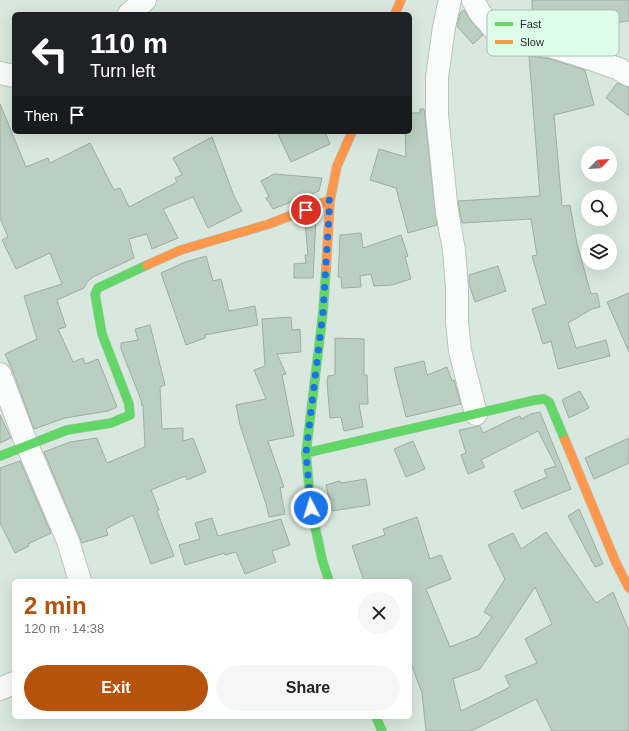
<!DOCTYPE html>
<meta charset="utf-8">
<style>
:root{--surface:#fff;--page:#f6f6f6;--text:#202124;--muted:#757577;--accent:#b45309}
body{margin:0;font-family:Helvetica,sans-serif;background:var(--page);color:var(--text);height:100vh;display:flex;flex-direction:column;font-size:15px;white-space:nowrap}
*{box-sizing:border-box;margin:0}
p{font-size:13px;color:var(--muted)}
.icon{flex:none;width:22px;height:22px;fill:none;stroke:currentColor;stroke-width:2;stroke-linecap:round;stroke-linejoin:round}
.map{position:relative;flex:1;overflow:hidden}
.sheet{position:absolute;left:12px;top:579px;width:400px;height:140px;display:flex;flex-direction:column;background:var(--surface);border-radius:6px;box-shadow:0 4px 16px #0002}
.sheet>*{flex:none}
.banner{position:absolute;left:12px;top:12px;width:400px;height:122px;border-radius:6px;box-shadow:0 4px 16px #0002;background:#202124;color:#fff;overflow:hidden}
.needle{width:26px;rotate:65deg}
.buttons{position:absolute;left:581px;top:146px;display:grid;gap:8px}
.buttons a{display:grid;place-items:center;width:36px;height:36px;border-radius:50%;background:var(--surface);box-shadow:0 4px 16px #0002;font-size:20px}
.pin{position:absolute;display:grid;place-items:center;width:34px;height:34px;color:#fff;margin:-17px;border:2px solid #fff;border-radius:50%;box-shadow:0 1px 4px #0007}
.me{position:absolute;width:44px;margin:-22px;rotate:355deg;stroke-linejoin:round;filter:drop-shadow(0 0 3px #0008)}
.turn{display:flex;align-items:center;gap:14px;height:84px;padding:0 12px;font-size:18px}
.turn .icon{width:52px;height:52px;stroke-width:2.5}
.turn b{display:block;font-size:28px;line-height:34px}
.then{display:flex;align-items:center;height:38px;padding:0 12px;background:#0003;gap:8px;font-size:15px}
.round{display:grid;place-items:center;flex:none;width:42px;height:42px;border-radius:21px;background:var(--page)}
.head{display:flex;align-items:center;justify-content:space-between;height:68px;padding:0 12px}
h1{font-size:24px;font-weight:700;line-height:30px;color:var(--accent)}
.primary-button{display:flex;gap:8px;margin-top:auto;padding:8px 12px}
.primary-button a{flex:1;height:46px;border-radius:24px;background:var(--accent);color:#fff;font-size:16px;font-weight:700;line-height:46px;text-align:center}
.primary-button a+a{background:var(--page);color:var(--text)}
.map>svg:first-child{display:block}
.building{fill:#bacfc2;stroke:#9faca4;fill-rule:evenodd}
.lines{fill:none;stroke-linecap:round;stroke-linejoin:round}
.street-casing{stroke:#b8c5bd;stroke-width:24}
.fast-casing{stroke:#b8c5bd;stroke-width:10}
.slow-casing{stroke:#b8c5bd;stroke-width:10}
.street{stroke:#f9fcfa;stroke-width:22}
.fast{stroke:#63d668;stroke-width:9}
.slow{stroke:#ff974d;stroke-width:9}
.route{stroke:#1a73e8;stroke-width:7;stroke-dasharray:0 12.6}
.key{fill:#defde9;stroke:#a6bfaf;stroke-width:1}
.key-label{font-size:11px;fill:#242f28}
</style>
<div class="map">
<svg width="629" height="731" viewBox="0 0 629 731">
<rect width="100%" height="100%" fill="#d8e8de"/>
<g class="building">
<path d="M532 0H629V21L610 23V52L557 35 533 31Z"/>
<path d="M464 10 471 21 483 35 473 44 457 26 460 13Z"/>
<path d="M529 56 550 59 585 70 594 105 554 115 562 206 570 205 577 244 591 294 597 293 600 307 592 309 568 323 576 348 606 340 610 356 558 369 551 341 543 344 532 309 546 304 532 256 537 255 531 219 462 223 458 201 540 196Z"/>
<path d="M617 83 629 87V116L606 98Z"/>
<path d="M0 104 26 167 48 158 50 163 90 143 114 190 120 188 129 207 177 182 175 178 182 175 173 158 212 137 234 196 242 211 208 228 193 197 163 209 178 238 152 249 147 234 129 239 134 258 93 277 87 282 84 288 57 300 66 327 58 329 73 362 83 358 85 364 98 359 117 407 108 411 65 418 34 429 12 369 5 354 37 339 24 296 62 284 50 253 16 269 2 240 8 237 0 218Z"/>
<path d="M420 109H424L437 225 408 233 396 188 370 180 379 149 406 157 405 132H410V113H420Z"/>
<path d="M277 132H325L330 144 291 162Z"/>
<path d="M274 174 322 178 319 191 273 209 266 198 269 197 261 181Z"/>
<path d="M316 219 313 278H294V264L306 263 305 255H308L305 223Z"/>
<path d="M361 233 363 248 401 235 408 256 405 257 411 279 392 285 374 286 371 274 360 276 361 287 342 288 341 277H338L340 235Z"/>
<path d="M206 256 213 281 221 279 229 311 255 306 258 325 205 335V338L186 345 161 273 185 262Z"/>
<path d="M498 266 506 291 475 302 469 284V275Z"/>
<path d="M629 293V352L607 302Z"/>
<path d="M291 317 292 330 300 329 301 352 277 354 286 374 282 375 294 436 268 441 284 487 280 488 285 514 269 517 266 504 240 425 236 405 266 399 254 370 265 366 262 319Z"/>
<path d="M150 325 165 385 160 387 162 429 183 428V441L193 438 206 472 187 480 185 476 151 490 159 510 157 511 174 556 151 564 133 515 106 529 108 535 82 543 44 452 70 442 97 438 107 463 145 447 143 405 142 406 141 400 121 349V343L138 340 135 329Z"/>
<path d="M335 338 364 339V375H367L368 404H359L363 427 344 431 341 417 330 418 327 382 328 376 335 375Z"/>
<path d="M424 361 427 375 447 367 452 381 454 380 461 404 406 417 394 368Z"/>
<path d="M580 391 589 408 569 418 562 400Z"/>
<path d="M540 412 571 489 522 509 514 491 547 477 544 470 556 466 538 431 481 460 485 467 468 474 461 455 466 453 459 430 480 426 483 433 514 418 520 416 521 419 531 414Z"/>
<path d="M0 415 11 438 0 443Z"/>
<path d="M629 438V463L594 479 585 458Z"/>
<path d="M413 441 425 469 406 477 394 449Z"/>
<path d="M20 461 51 533 28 544 29 546 15 553 0 523V468Z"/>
<path d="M366 479 370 505 332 511 326 485 340 481 341 483Z"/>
<path d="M579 509 603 564 595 567 568 516Z"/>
<path d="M417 517 430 559 441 555 451 579 426 589 450 647 478 636 492 617 484 612 505 579 488 545 513 533 521 549 546 532 596 603 613 592 629 631V731H552L536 699 471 731H426L422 693 410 661V581H364L352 546 385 535 383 529ZM535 587 552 624 525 639 537 663 505 676 510 687 461 711 453 679 480 669Z"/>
<path d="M212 518 218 536 281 519 290 545 272 551 276 562 245 574 236 552 225 555V553L185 565 179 545 200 539 195 523Z"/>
</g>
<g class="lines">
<g class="street-casing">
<g id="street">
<path d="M450 0 444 27 437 77V115L447 212 454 250 457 287V322L460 351 476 414"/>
<path d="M473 0 480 13 495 30 519 41 553 47 585 57 619 69 629 75"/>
<path d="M129 14 145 0"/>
<path d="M0 73 14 76"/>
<path d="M0 374 27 445 68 541 80 581"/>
<path d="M0 689 14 683"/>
</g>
</g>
<g class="fast-casing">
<g id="fast">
<path d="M326 269 323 312 306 453 311 508 322 559 329 581"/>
<path d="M306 453 535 400 544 399 549 402 565 440"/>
<path d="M0 456 67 430 111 423 130 415 129 404 102 334 95 294 98 288 147 265"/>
<path d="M376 717 382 731"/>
</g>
</g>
<g class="slow-casing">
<g id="slow">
<path d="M395 14 401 0"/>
<path d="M147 265 181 250 269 224 330 200"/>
<path d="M326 269 330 200 337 166 352 132"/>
<path d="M565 440 616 563 629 588"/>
</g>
</g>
<use href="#street" class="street"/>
<use href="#fast" class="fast"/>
<use href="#slow" class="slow"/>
</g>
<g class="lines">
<path class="route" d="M306 210 330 200 323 312 306 453 311 508"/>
</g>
<rect x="487" y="10" width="132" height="46" rx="6" class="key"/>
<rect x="495" y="22" width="18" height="4" fill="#63d668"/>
<rect x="495" y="40" width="18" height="4" fill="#ff974d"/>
<g class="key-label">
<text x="520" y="28">Fast</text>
<text x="520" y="46">Slow</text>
</g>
</svg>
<div class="buttons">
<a><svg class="needle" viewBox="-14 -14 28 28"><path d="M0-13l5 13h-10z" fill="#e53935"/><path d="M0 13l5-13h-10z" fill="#757577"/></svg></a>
<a><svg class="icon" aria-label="search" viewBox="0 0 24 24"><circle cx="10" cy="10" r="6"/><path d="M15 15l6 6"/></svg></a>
<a><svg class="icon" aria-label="layers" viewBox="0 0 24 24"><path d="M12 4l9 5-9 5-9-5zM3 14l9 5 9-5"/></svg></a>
</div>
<div class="pin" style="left:306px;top:210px;background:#d93025"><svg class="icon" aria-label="arrive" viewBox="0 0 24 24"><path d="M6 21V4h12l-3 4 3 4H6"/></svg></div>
<svg class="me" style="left:311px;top:508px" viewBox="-20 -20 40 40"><circle r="17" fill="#1a73e8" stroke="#fff" stroke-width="3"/><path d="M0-11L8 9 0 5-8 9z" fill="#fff"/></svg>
<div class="banner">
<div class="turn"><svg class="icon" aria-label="left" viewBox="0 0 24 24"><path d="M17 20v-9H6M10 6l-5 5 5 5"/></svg><div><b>110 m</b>Turn left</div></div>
<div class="then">Then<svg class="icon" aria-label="arrive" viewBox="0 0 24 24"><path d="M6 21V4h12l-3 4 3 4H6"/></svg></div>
</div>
<section class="sheet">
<div class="head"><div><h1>2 min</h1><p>120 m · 14:38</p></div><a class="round"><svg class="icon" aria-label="close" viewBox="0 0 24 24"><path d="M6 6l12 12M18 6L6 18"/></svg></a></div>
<div class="primary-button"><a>Exit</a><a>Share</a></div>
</section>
</div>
